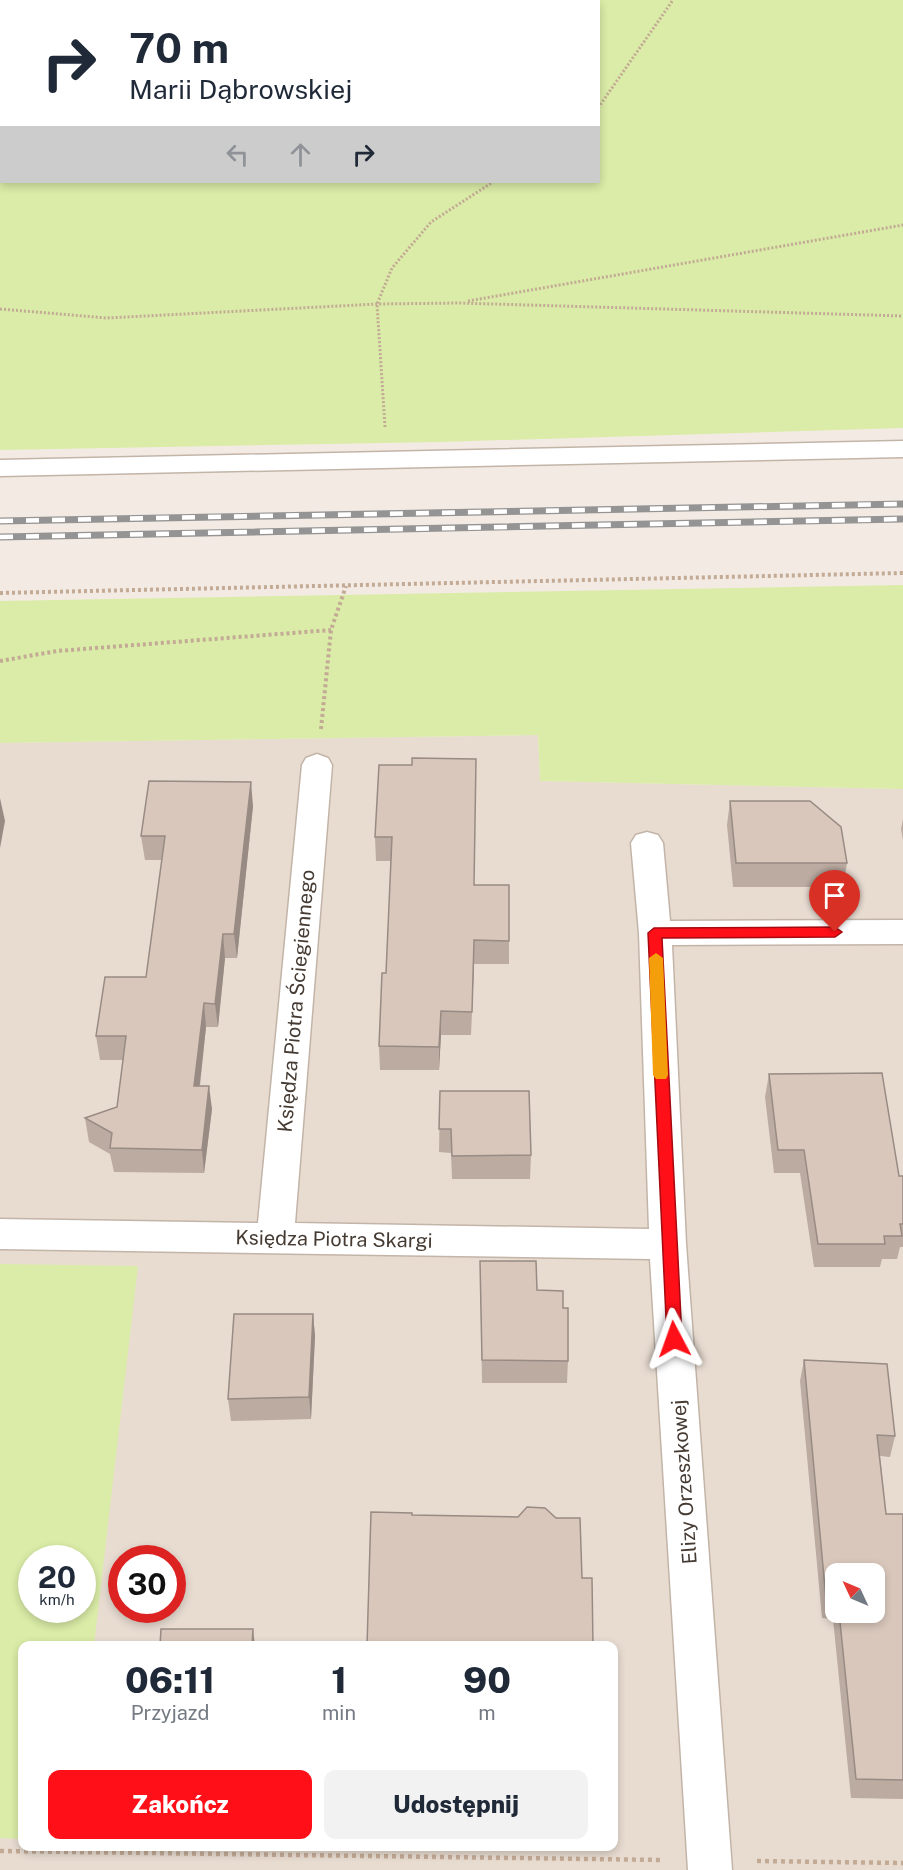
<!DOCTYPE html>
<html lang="pl">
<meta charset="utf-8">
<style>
:root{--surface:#fff;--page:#f2f2f3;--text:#1f2937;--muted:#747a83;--accent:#ff0f18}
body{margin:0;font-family:"Public Sans",sans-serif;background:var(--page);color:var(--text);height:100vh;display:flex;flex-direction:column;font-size:22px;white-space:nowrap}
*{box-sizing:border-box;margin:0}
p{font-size:20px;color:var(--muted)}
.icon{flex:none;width:33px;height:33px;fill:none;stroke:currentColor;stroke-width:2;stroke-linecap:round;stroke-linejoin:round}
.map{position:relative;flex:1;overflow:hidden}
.drawer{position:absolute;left:18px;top:1641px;width:600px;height:210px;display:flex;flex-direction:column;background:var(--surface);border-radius:12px;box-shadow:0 3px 9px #0003}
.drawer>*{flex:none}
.banner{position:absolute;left:0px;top:0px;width:600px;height:183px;box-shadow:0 3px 9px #0003;background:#fff;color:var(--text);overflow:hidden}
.needle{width:39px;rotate:314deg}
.fabs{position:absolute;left:825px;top:1563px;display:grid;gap:12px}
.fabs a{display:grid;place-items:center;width:60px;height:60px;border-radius:12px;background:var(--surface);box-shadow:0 3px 9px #0003;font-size:30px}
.speed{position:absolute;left:18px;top:1545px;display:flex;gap:12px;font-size:30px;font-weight:700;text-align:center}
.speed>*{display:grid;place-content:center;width:78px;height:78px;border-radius:50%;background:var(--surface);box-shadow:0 3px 9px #0003;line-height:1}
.speed small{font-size:15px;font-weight:400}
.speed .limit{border:9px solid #d22;background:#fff;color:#111}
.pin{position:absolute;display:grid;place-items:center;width:51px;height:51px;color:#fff;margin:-62px -26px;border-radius:50% 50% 50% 0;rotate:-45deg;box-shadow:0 0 6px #0007}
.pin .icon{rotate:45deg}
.me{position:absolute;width:66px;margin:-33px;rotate:356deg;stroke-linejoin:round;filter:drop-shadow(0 0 4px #0008)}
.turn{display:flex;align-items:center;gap:21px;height:126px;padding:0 30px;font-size:27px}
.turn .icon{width:78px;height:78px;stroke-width:2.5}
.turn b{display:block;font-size:42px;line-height:51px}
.lanes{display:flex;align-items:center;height:57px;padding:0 30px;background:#0003;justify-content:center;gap:30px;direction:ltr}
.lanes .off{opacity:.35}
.eta{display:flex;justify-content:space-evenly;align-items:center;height:102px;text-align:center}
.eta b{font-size:36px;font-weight:800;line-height:42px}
.primary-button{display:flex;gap:12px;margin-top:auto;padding:12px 30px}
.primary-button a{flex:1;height:69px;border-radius:12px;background:var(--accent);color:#fff;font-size:24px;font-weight:800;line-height:69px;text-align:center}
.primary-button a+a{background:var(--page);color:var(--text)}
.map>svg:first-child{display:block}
.residential{fill:#e8dcd1;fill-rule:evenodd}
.green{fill:#daeca7;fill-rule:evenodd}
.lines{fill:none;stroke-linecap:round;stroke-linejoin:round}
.minor-casing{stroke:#c3b4a8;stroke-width:3}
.path-far2{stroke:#c3aa95;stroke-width:3;stroke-dasharray:2 2;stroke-linecap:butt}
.path-far1{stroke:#c3aa95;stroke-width:4;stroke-dasharray:3 3;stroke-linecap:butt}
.path{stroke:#c3aa95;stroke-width:4.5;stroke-dasharray:4 4;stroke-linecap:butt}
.minor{fill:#fff;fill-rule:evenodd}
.rail-casing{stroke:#949494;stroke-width:7}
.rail{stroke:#fff;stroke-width:4.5;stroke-dasharray:13;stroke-linecap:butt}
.wall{fill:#bbaba1;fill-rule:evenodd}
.shaded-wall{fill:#988b83}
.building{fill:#d9c7bb;stroke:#988b83;stroke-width:1.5}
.route{fill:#ff0f18;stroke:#a60a10;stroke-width:1.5}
.slow{fill:#f59e0b}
.labels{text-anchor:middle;stroke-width:6;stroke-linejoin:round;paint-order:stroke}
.street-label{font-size:20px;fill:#463b33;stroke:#fff}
</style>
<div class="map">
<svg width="903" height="1870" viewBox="0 0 903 1870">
<rect width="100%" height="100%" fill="#f3ebe3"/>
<path class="residential" d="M538 735 540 781 903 789V1870H0V743ZM32 1558H82V1610H32ZM122 1558H172V1610H122ZM836 1574H874V1612H836ZM22 1646H614V1846H22Z"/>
<g class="green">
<path d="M0 0H903V428L439 442 0 450ZM2 2H598V182H2Z"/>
<path d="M903 585V789L540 781 538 735 0 743V601Z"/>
<path d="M0 1264 138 1266 94 1645 22 1646V1839L0 1838ZM32 1558H82V1610H32Z"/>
</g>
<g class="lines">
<g class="minor-casing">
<g id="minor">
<path d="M903 441V457L0 476V460Z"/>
<path d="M317 754 328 758 332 765 295 1223 649 1229 639 933 631 843 636 835 647 832 658 835 663 843 670 921 903 920V944L672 945 686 1244 732 1870H688L650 1259 0 1249V1219L258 1223 302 765 306 758Z"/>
</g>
</g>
<g class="path-far2">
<path d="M598 108 673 0"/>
<path d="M468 301 903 225"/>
<path d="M0 309 107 318 377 304 459 303 903 316"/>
<path d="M385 427 377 304 392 268 431 222 493 182"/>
</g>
<g class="path-far1">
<path d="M0 593 903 573"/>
<path d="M0 661 57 651 331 630"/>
<path d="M321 729 331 630 346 586"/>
</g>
<g class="path">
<path d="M0 1851 662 1860"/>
<path d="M757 1861 903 1863"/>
</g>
<use href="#minor" class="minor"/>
<g class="rail-casing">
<g id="rail">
<path d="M0 521 903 504"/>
<path d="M0 537 903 519"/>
</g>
</g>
<use href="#rail" class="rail"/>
</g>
<g class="wall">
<path d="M379 765 474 885 509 941V964H474L471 1035H441L439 1070H380L379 1046 386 973 391 861H376L375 837Z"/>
<path d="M730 801 847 863 843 887H733L727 825Z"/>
<path d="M253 806 237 958H225L218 1027H206L200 1086 212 1109 204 1173 114 1172 110 1154 89 1142 85 1118 117 1107 123 1060H100L96 1036 146 977 162 860H145L141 836Z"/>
<path d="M903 819V840L901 829Z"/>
<path d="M769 1074 903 1179V1247H900L897 1259H882L880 1267H814L800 1173H774L765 1097Z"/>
<path d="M440 1091 531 1155 530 1179H452L451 1153 439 1152Z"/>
<path d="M480 1261 537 1290 563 1308 568 1361 567 1383H482Z"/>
<path d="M313 1314 315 1336 311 1419 231 1421 228 1399Z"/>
<path d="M804 1360 895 1436 890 1457 880 1456 886 1514H903V1799L851 1798 833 1619 822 1618 800 1381ZM836 1574 874 1612H836Z"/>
</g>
<g class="shaded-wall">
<path d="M251 782 253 806 237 958 234 934Z"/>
<path d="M0 798 5 821 0 848Z"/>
<path d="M223 934 225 958 218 1027 215 1004Z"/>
<path d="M474 940V964L471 1035 472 1012Z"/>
<path d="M204 1003 206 1027 197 1109 194 1086Z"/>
<path d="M441 1011V1035L439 1070V1047Z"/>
<path d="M209 1086 212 1109 204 1173 202 1150Z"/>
<path d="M313 1314 315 1336 311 1419 309 1397Z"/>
<path d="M253 1629 255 1646H252Z"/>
</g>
<g class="building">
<path d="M412 758 476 759 474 885H509V941L474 940 472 1012 441 1011 439 1047 379 1046 382 973H386L392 837H375L379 765H412Z"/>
<path d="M149 781 251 782 234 934H223L215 1004 204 1003 194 1086H209L202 1150 110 1148 112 1133 85 1118 117 1107 126 1036H96L105 977H146L165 836H141Z"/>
<path d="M730 801H810L841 827 847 863H736Z"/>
<path d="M882 1073 899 1176H903V1224H900L902 1236H884L885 1244H818L804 1150H778L769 1074Z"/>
<path d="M440 1091H529L531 1155 452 1156 451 1129H439Z"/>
<path d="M480 1261H536L537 1290 563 1291V1308H568V1361L482 1360Z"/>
<path d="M234 1314H313L309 1397 228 1399Z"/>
<path d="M804 1360 887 1364 895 1436 877 1435 886 1514H903V1780L856 1779 839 1612H874V1574H836V1599H826Z"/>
<path d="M527 1507 545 1508 556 1518H580L582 1578H592L593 1646H367L371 1512 412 1513V1515L518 1517Z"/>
<path d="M161 1629H253L252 1646H160Z"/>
</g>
<path class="route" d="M835 927 842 932 835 937 662 938 682 1339 680 1344 674 1346 669 1344 667 1339 648 933 654 928Z"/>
<path class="slow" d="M656 953 663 958 668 1075 666 1079H656L653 1075 649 958Z"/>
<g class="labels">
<g class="street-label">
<text transform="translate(296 1001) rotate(-85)" y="7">Księdza Piotra Ściegiennego</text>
<text transform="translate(334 1239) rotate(1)" y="7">Księdza Piotra Skargi</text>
<text transform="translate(684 1482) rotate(-94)" y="7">Elizy Orzeszkowej</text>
</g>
</g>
</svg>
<div class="fabs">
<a><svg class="needle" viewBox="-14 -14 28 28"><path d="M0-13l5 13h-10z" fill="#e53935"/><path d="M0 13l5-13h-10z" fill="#747a83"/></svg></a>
</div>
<div class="speed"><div>20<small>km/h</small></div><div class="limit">30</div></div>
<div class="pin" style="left:835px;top:932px;background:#d93025"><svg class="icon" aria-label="arrive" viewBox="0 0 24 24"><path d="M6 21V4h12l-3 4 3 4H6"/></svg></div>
<svg class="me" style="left:674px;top:1339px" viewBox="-20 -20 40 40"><path d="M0-17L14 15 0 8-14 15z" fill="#ff0f18" stroke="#fff" stroke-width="4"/></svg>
<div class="banner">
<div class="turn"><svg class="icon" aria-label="right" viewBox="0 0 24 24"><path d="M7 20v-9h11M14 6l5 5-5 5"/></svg><div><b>70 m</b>Marii Dąbrowskiej</div></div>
<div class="lanes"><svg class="icon off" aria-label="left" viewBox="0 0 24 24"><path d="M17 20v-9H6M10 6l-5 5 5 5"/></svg><svg class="icon off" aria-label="ahead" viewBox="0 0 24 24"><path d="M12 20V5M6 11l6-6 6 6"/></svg><svg class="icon" aria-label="right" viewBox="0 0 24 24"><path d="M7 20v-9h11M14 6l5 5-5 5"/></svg></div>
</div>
<section class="drawer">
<div class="eta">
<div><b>06:11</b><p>Przyjazd</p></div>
<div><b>1</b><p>min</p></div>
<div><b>90</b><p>m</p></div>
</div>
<div class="primary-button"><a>Zakończ</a><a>Udostępnij</a></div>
</section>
</div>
